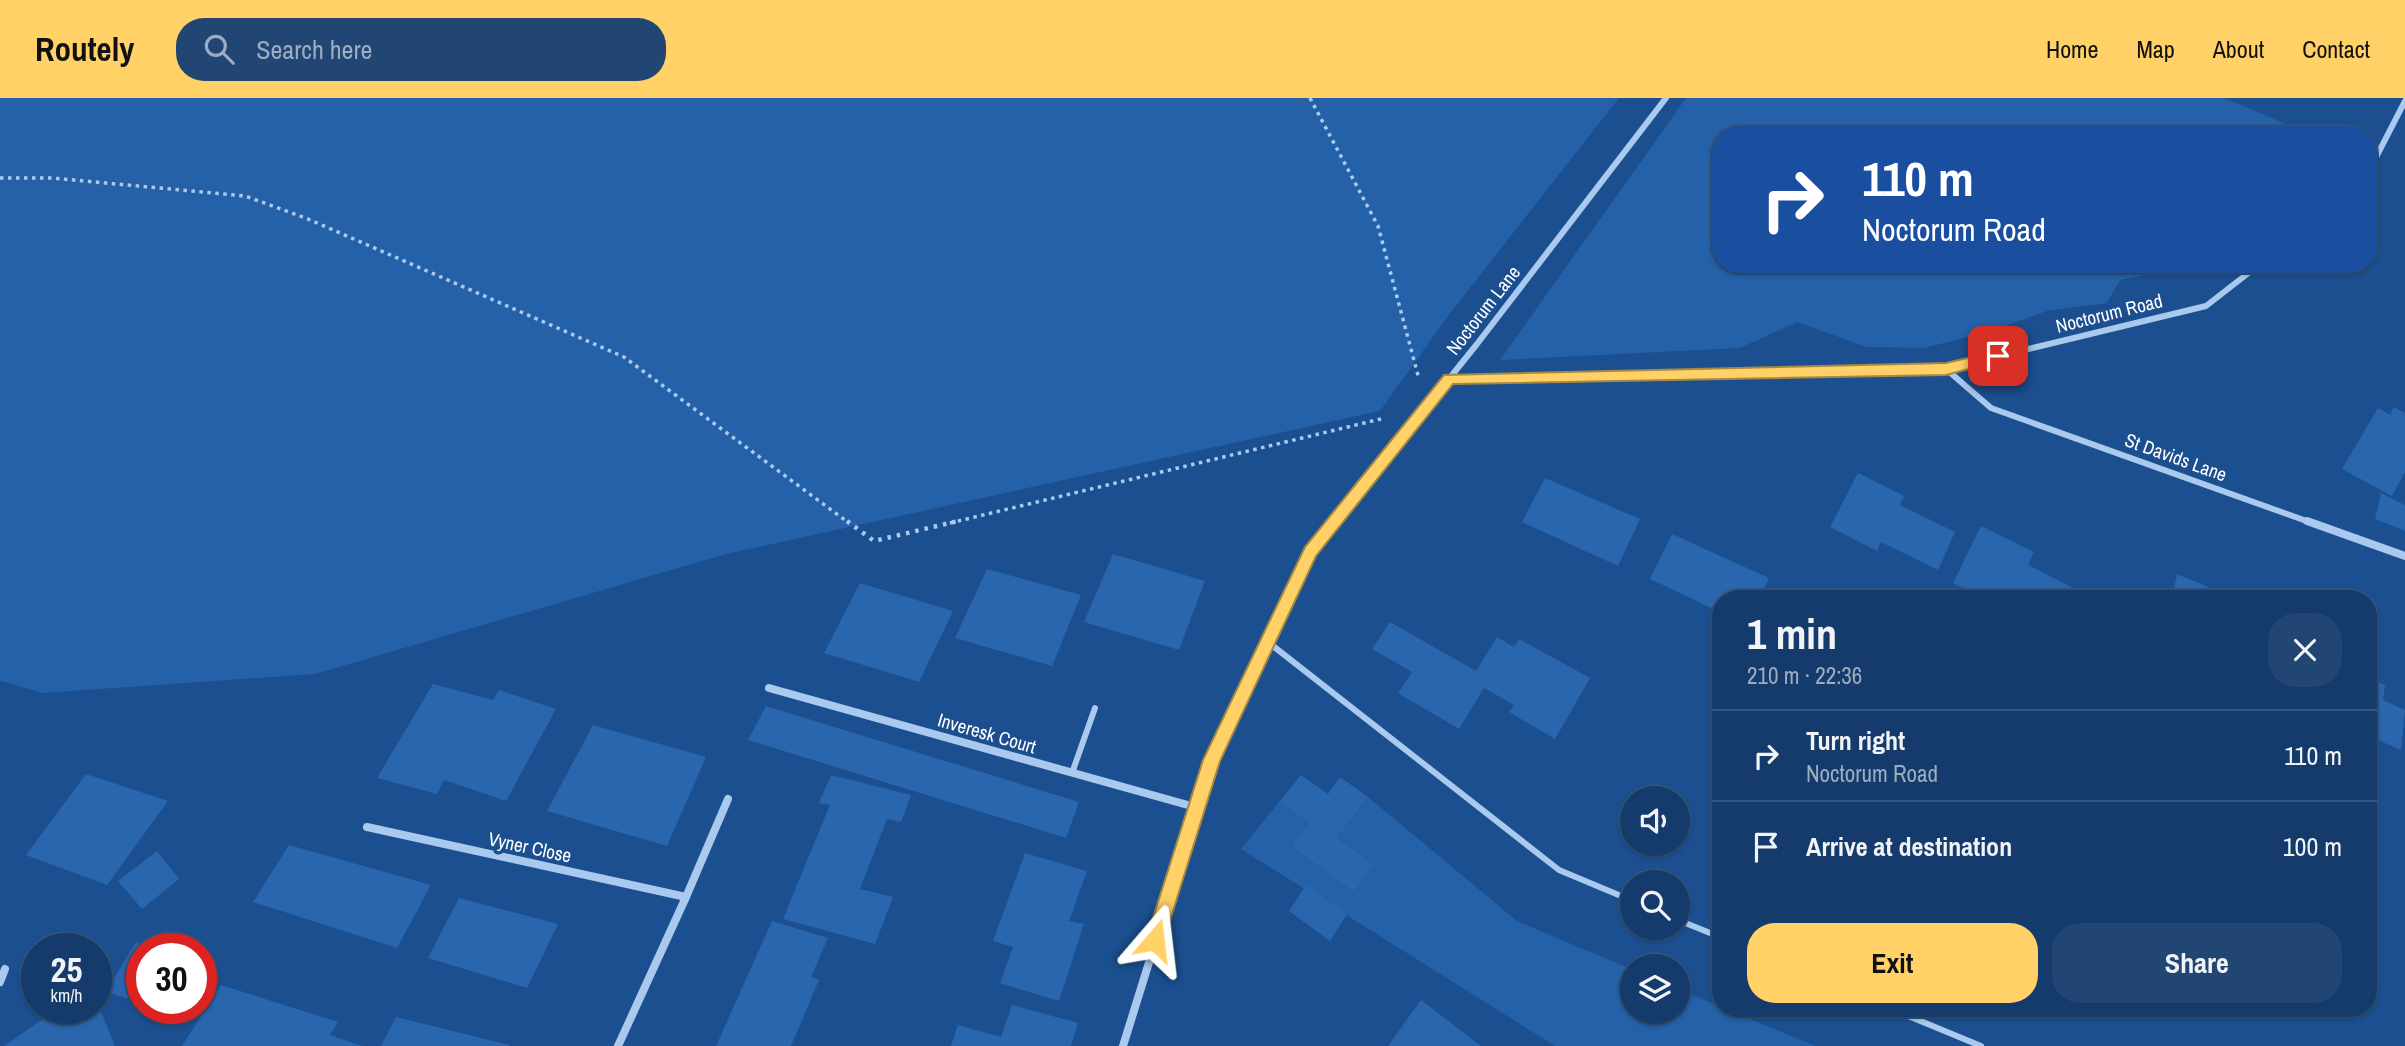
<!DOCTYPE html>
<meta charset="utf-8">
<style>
:root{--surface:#143b6b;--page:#214673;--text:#f1f3f6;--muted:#9dadc1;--line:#33557e;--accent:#ffd166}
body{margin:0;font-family:"Archivo Narrow",sans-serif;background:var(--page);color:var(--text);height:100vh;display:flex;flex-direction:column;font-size:26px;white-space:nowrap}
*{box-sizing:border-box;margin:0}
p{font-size:23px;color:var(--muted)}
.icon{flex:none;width:38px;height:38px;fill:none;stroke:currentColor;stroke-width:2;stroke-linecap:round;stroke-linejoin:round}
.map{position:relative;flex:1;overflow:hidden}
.side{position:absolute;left:1712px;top:492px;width:665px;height:427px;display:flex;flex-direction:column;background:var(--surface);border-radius:28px;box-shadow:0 2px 5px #0004,0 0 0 2px var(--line)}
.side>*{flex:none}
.hud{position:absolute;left:1712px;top:28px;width:665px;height:147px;border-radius:28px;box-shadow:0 2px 5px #0004,0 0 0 2px var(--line);background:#1a4fa0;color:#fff;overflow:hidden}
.fabs{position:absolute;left:1620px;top:688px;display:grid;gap:14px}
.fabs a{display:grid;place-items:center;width:70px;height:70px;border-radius:50%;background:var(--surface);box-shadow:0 2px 5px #0004,0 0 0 2px var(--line);font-size:35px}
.speed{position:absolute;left:21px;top:835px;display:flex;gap:14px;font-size:35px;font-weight:700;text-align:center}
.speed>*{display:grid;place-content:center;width:91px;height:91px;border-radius:50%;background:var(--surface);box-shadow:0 2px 5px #0004,0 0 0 2px var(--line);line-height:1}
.speed small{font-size:18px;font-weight:400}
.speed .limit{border:10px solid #d22;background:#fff;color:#111}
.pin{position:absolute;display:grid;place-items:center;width:60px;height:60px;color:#fff;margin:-30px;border-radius:14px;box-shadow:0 4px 10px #0006}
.me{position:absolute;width:77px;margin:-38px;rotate:17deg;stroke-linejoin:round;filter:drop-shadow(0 0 5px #0008)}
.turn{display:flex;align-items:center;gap:24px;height:147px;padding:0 35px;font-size:32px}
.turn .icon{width:91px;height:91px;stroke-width:2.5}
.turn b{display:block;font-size:49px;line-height:60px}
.round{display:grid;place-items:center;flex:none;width:74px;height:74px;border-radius:28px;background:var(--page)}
.head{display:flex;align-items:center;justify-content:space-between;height:119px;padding:0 35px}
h1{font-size:42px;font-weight:700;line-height:52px}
.button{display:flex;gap:14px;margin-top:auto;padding:14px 35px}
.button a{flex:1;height:80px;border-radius:28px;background:var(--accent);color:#111;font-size:28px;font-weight:700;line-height:80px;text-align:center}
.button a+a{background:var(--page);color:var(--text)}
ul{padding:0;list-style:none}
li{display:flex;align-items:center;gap:21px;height:91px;padding:0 35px;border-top:2px solid var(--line)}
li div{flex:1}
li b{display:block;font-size:26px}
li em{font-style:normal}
header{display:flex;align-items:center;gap:42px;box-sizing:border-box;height:98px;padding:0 35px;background:var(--accent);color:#111}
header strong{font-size:33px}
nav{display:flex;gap:38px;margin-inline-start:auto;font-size:24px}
.search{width:490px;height:63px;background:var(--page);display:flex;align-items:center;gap:18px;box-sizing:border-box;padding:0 24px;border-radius:28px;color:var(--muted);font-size:26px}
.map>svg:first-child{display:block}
.green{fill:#2461a8}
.building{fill:#2a66ad}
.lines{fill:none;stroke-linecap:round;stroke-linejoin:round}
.path-far1{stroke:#a9c9ee;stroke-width:3.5;stroke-dasharray:3.5 4.5;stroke-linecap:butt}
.path{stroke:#a9c9ee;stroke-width:4.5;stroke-dasharray:3.5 6;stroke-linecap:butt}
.lane{stroke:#a9c9ee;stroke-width:6}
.street-far1{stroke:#a9c9ee;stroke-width:6}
.street{stroke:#a9c9ee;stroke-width:8}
.route{fill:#ffd166;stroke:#a68842;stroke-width:2}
.labels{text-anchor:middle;stroke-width:7;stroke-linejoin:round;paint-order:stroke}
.street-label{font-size:19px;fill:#fff;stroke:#1b4f8f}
</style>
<header>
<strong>Routely</strong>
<div class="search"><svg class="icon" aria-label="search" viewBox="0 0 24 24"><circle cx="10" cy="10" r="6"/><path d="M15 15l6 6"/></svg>Search here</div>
<nav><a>Home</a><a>Map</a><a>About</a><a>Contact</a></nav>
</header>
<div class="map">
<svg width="2405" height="948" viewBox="0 0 2405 948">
<rect width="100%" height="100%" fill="#1b4f8f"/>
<g class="green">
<path d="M0 0H1619L1448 218 1380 313 726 456 315 576 43 595 0 583Z"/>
<path d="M1686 0H2225L2309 36 1720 37V166H2161L2152 176 2120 182 2107 205 2047 213 1990 233 1925 250 1867 249 1797 224 1740 250 1500 262Z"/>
<path d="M1368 699 1517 823 1633 872V914H1678V891L1815 948H1555L1241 751 1279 704 1309 725 1291 748 1354 794 1374 767 1337 740Z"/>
</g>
<g class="building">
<path d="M2394 309 2405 315V374L2392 398 2342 371 2378 310 2390 317Z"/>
<path d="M1858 375 1904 398 1900 407 1955 434 1938 472 1881 444 1877 453 1830 429Z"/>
<path d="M1545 380 1640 421 1618 468 1522 424Z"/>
<path d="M2381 395 2405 407V433L2375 421Z"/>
<path d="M1981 428 2034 454 2028 467 2075 491 2071 500H1984L1953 485Z"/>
<path d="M1672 436 1769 480 1760 500H1720V514L1650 481Z"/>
<path d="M1113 456 1205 483 1179 552 1084 524Z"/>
<path d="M987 471 1081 497 1052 568 955 540Z"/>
<path d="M2177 476 2218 493 2216 500H2172Z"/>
<path d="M860 485 953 513 919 584 824 555Z"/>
<path d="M1390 524 1476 573 1497 539 1514 549 1519 541 1590 580 1555 641 1509 614 1514 607 1484 590 1459 631 1398 595 1412 574 1372 551Z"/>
<path d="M2368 580 2385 587 2383 602 2405 612 2401 652 2371 639Z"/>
<path d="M433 586 493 602 499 592 556 611 506 703 444 682 437 696 377 680Z"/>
<path d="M766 608 1079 704 1066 740 748 642Z"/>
<path d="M593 627 706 659 667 748 547 713Z"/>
<path d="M86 676 168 703 107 787 26 757Z"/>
<path d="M831 677 911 697 901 724 887 721 860 791 893 799 875 846 783 821 830 707 819 705Z"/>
<path d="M1301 677 1328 696 1340 679 1368 699 1337 740 1374 767 1354 794 1291 748 1309 725 1279 704Z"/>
<path d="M289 747 431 787 397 850 253 804Z"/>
<path d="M157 753 179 781 142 811 118 783Z"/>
<path d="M1025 755 1087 773 1069 823 1084 826 1059 903 1000 885 1013 849 993 843Z"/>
<path d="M1306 787 1347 816 1330 843 1289 813Z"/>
<path d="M459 800 558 826 527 890 428 860Z"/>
<path d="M772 823 828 840 811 879 819 882 791 948H716Z"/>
<path d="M136 844 156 850H142V905L106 894Z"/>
<path d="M221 887 338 924 330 937 362 948H182Z"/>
<path d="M96 902 115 948H4L59 910H96Z"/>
<path d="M1421 902 1481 948H1388Z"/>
<path d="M1012 907 1078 925 1071 948H951L958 927 1001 939Z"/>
<path d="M396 919 509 947V948H381Z"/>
</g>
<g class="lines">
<g class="path-far1">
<path d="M1310 0 1378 128 1419 281"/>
<path d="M0 80H52L245 98 308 121 624 259 849 425"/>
<path d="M950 425 1385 320"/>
</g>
<path class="path" d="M847 423 874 443 958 423"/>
<g class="lane">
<path d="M1268 544 1559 772 1633 803"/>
<path d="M1072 675 1095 610"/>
<path d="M1678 822 1720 839"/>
<path d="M1889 910 1981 948"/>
</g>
<g class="street-far1">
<path d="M2368 75 2405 3"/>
<path d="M1946 271 1991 310 2312 425"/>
<path d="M1449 281 1946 271 2206 208 2260 166"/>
<path d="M1333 425 1477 246 1666 0"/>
</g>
<g class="street">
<path d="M2307 423 2405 458"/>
<path d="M769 590 1195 709"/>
<path d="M367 729 686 799 618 948"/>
<path d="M686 799 728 701"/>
<path d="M0 884 5 871"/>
<path d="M1123 948 1212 662 1310 453 1334 423"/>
</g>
</g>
<path class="route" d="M1998 253 2003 254V262L1946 277 1453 286 1316 458 1220 663 1162 848 1155 851 1148 848 1146 842 1203 662 1305 449 1444 277 1946 265Z"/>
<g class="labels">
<g class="street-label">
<text transform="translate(1483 212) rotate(-52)" y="7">Noctorum Lane</text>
<text transform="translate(2109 215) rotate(-14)" y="7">Noctorum Road</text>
<text transform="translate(2176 359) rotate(20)" y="7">St Davids Lane</text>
<text transform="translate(987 635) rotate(16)" y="7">Inveresk Court</text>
<text transform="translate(530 749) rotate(12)" y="7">Vyner Close</text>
</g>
</g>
</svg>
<div class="fabs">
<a><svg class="icon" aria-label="sound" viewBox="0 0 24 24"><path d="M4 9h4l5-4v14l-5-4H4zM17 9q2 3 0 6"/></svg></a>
<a><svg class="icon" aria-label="search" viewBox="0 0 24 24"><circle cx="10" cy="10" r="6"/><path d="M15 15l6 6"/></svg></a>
<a><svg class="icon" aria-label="layers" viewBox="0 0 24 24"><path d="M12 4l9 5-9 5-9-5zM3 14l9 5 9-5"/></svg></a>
</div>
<div class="speed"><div>25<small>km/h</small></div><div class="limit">30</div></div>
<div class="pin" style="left:1998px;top:258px;background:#d93025"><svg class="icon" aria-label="arrive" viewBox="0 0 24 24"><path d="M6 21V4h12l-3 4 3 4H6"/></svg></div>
<svg class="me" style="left:1155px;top:842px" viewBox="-20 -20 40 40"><path d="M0-17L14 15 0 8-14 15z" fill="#ffd166" stroke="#fff" stroke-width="4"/></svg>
<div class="hud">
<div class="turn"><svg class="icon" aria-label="right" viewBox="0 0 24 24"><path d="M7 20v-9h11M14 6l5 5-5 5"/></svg><div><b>110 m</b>Noctorum Road</div></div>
</div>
<section class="side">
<div class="head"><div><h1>1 min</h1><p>210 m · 22:36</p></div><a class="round"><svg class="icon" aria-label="close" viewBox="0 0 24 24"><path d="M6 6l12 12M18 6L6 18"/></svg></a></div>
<ul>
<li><svg class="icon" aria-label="right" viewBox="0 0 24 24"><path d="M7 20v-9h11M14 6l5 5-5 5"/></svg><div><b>Turn right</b><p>Noctorum Road</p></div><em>110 m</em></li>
<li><svg class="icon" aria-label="arrive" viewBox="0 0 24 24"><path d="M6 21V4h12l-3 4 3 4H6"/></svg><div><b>Arrive at destination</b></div><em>100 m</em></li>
</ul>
<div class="button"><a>Exit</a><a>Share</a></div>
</section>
</div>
